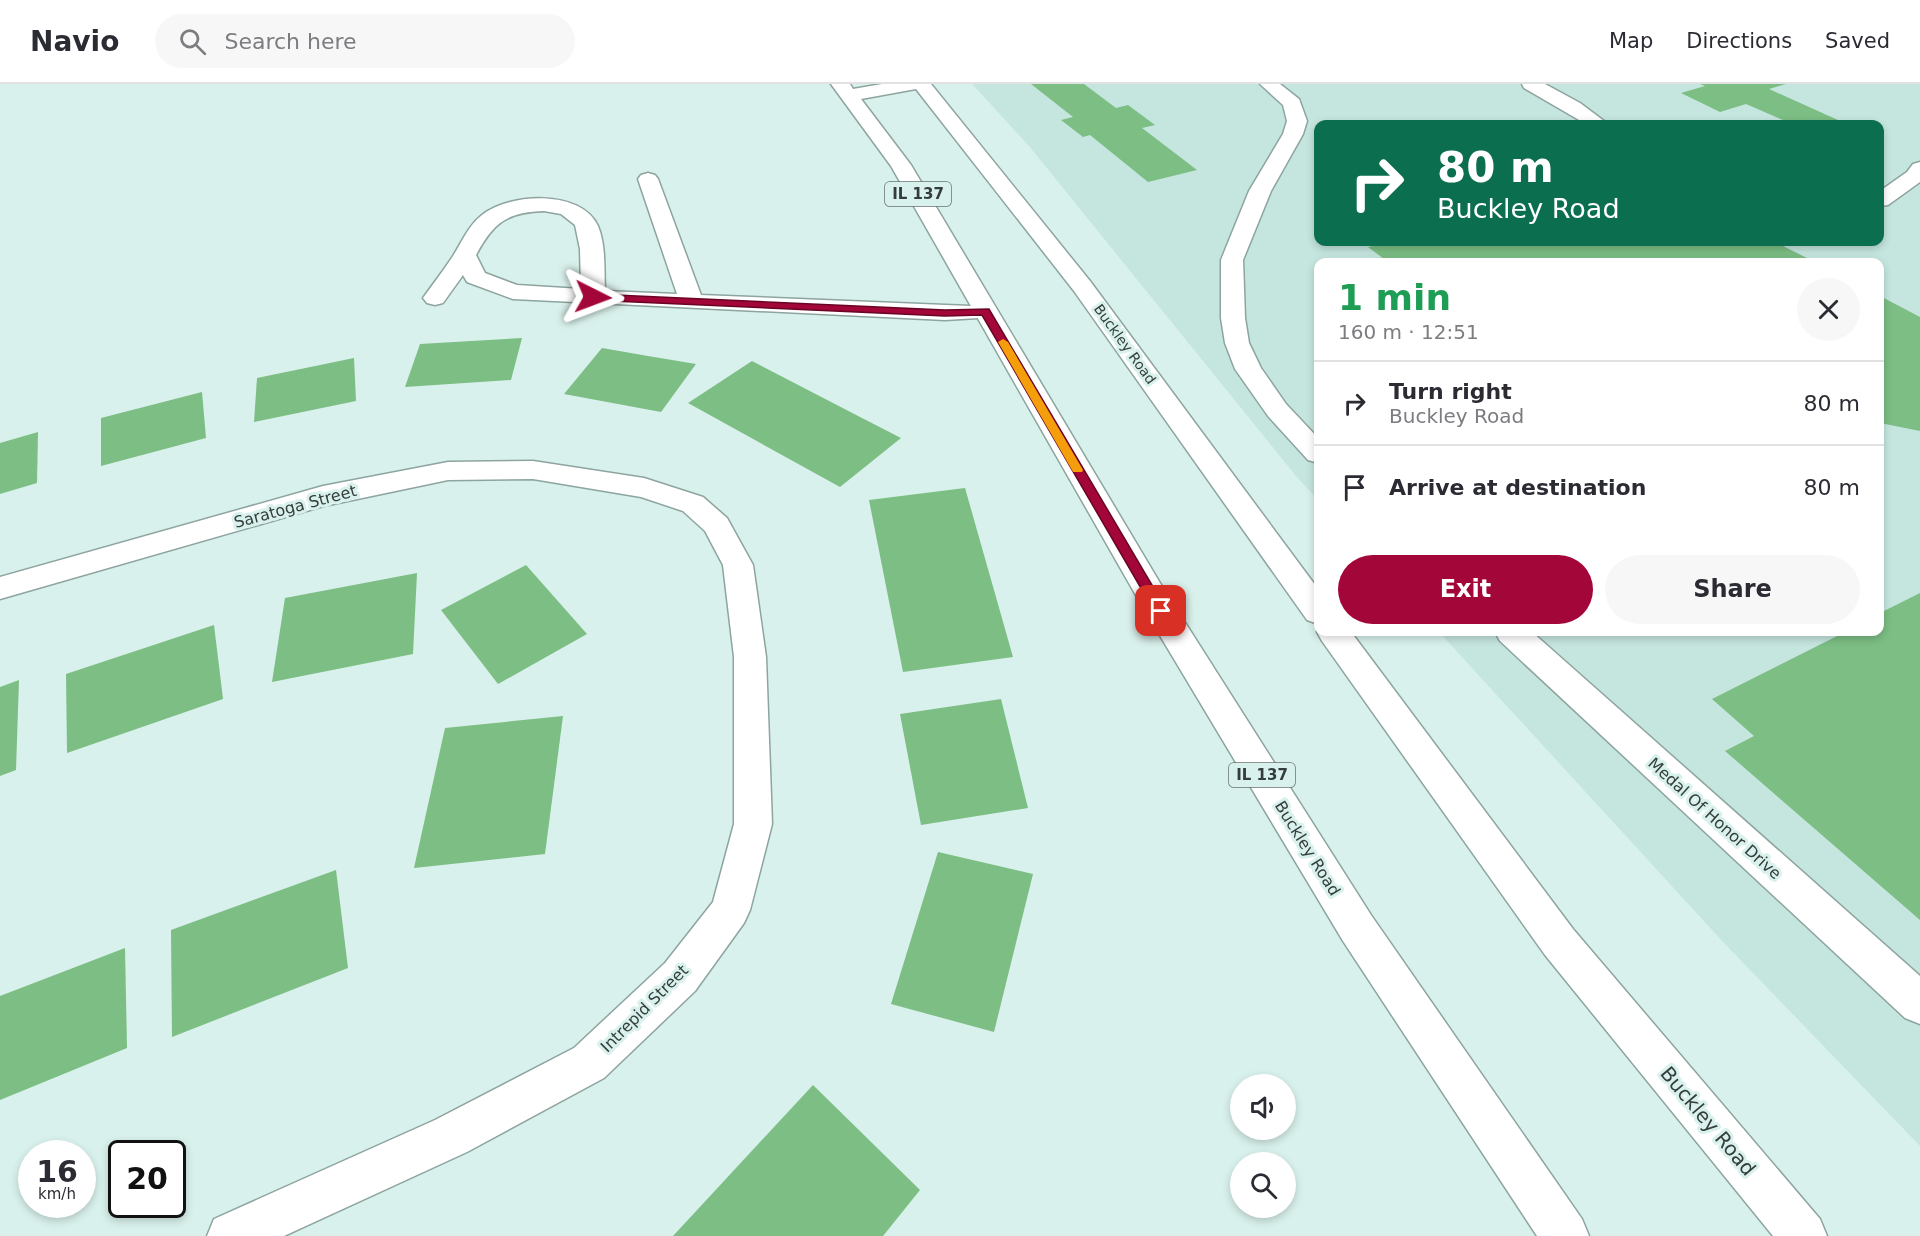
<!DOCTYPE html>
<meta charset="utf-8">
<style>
:root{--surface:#fff;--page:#f7f7f7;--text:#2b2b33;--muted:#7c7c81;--line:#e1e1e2;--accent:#a30639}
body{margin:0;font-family:"DejaVu Sans",sans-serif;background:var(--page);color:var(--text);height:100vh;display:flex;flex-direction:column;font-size:22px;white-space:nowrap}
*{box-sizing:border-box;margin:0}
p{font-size:20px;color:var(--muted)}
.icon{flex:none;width:33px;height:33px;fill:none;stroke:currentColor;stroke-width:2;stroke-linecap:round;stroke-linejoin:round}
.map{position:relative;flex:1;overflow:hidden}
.side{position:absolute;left:1314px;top:174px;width:570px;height:378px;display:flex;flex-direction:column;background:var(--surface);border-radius:12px;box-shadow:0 3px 9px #0003}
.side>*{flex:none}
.top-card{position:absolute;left:1314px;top:36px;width:570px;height:126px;border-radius:12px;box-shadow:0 3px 9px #0003;background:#0b6e4f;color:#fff;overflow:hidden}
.tools{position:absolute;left:1230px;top:990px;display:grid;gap:12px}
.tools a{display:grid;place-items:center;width:66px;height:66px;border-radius:50%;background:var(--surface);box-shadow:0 3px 9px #0003;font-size:30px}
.speed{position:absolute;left:18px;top:1056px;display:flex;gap:12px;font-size:30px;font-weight:700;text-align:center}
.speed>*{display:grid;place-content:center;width:78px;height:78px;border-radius:50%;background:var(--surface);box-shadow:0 3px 9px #0003;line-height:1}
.speed small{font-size:15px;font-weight:400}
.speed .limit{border:3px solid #111;border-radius:9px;background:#fff;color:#111}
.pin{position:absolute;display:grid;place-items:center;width:51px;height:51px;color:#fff;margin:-26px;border-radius:12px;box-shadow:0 3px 9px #0006}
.me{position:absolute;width:66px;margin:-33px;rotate:93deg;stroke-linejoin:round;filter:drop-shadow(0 0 4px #0008)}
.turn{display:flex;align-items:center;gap:21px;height:126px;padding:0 24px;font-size:27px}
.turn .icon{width:78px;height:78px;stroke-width:2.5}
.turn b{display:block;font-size:42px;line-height:51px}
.round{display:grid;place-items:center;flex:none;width:63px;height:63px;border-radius:32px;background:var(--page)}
.overview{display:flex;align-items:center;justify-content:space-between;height:102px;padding:0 24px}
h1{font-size:36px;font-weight:700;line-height:45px;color:#1e9e55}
.button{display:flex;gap:12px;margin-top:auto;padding:12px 24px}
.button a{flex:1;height:69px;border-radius:36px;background:var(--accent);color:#fff;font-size:24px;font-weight:700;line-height:69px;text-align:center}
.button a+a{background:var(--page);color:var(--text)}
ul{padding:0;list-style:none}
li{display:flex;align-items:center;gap:18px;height:84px;padding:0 24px;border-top:2px solid var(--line)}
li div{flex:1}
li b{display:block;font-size:22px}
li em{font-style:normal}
header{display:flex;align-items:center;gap:36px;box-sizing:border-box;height:84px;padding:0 30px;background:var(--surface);border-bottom:2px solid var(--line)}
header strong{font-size:28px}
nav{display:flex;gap:33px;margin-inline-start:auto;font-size:21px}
.search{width:420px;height:54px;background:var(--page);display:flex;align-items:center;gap:15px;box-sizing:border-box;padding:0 21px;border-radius:33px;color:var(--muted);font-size:22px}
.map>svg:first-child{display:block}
.built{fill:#c5e6df;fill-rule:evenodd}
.building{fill:#7cbe84}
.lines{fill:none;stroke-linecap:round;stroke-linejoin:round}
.minor-casing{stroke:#8da49f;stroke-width:3}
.highway-casing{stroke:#8da49f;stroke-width:3}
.minor{fill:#fff;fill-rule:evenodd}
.highway{fill:#fff;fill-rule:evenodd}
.route{fill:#a30639;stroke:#6a0425;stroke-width:1.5}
.slow{fill:#f59e0b}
.labels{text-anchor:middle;stroke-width:6;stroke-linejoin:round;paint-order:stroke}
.far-street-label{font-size:14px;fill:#343d3b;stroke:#d9f1ec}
.shield{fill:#d9f1ec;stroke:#667370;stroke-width:1.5}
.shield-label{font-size:15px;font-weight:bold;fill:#343d3b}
.street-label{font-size:16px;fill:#343d3b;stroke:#d9f1ec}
.near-street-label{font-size:20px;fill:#343d3b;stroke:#d9f1ec}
</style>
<header>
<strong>Navio</strong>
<div class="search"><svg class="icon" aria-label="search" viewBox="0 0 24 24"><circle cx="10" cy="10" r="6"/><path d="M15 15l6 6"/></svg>Search here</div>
<nav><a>Map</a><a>Directions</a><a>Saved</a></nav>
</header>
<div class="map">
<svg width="1920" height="1152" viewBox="0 0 1920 1152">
<rect width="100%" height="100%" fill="#d9f1ec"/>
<path class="built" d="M972 0H1920V1062L1724 859 1439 548H1880V178H1318V416L1296 392 1029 62ZM1318 40H1880V158H1318Z"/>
<g class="building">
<path d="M1031 0H1084L1116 24 1128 21 1155 41 1142 44 1197 86 1148 98 1090 51 1083 53 1061 36 1073 33Z"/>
<path d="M1700 0H1786L1769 5 1838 36 1823 40H1792L1746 20 1720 28 1681 9 1705 2Z"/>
<path d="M1393 158H1775L1815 178H1388L1368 163Z"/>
<path d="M1880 212 1920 233V347L1880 339Z"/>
<path d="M522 254 511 296 405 303 420 260Z"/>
<path d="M602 264 648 272 696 280 661 328 564 310Z"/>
<path d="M354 274 356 317 254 338 257 294Z"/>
<path d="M752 277 862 334 901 354 840 403 688 319Z"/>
<path d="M202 308 206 354 101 382V334Z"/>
<path d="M38 348 37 399 0 410V359Z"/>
<path d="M965 404 1013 573 903 588 869 416Z"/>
<path d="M526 481 587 550 498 600 441 526Z"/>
<path d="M417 489 413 570 272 598 285 514Z"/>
<path d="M1920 509V836L1725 667 1754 652 1712 615 1845 548H1880V529Z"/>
<path d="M214 541 223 615 67 669 66 590Z"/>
<path d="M19 596 16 686 0 692V603Z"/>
<path d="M1001 615 1028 724 921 741 900 630Z"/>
<path d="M563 632 545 770 414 784 445 644Z"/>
<path d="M938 768 1033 790 994 948 891 920Z"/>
<path d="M336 786 348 884 172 953 171 846Z"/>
<path d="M125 864 127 964 0 1016V912Z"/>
<path d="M813 1001 920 1106 883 1152H673Z"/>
</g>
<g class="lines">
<g class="minor-casing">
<g id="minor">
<path d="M1260 0H1280L1299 15 1307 37 1303 50 1271 107 1243 176 1245 234 1249 259 1261 284 1286 320 1318 354V379L1308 376 1268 332 1235 285 1225 259 1221 234V176L1249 107 1283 50 1287 37 1283 21Z"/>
<path d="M1522 0H1545L1580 19 1608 40H1586L1524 4Z"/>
<path d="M1920 78V98L1888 121 1880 122V107L1907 88 1913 80Z"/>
<path d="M648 89 655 91 658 95 701 211 995 223 998 228 995 233 945 236 513 215 467 198 463 191 443 219 435 221 427 219 423 214C433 200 443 187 453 172 462 158 468 142 482 131 509 109 581 105 598 142 606 161 604 186 605 207L677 210 638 95 641 91ZM544 127 561 130 575 141 580 165 581 205 517 201 485 189 476 171C493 139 507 128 544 127Z"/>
<path d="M533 377 644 394 703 413 727 434 753 481 766 573 772 740 750 826 744 839 695 907 604 994 467 1068 284 1152H207L214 1135 435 1036 574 964 665 879 713 818 734 740V573L723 481 705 447 683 427 641 413 533 395 448 396 324 422 0 515V493L323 402 448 378Z"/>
<path d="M1495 548H1532L1920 892V940L1905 934 1500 557Z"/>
</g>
</g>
<g class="highway-casing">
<g id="highway">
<path d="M831 0H850L853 5 882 0H931L1090 197 1318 505V540L1307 536 1074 207 916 5 861 15 911 81 1160 499 1371 831 1582 1135 1589 1152H1537L1343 857 1138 515 891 82Z"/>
<path d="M1318 545V548H1351L1573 845 1820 1135 1827 1152H1773L1545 871 1322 557 1317 548Z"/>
</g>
</g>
<use href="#minor" class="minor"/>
<use href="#highway" class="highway"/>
</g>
<path class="route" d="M593 210 945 226 989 225 1165 523 1167 527 1165 530H1156L982 231 945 232 590 216V211Z"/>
<path class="slow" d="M1003 255 1008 258 1083 386 1082 388H1073L1072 386 998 258Z"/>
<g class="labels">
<g class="far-street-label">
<text transform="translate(1125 260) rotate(54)" y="5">Buckley Road</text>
</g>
<g class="shield">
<rect x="885" y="98" width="66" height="24" rx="4.5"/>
<rect x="1229" y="679" width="66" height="24" rx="4.5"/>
</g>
<g class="shield-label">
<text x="918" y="115">IL 137</text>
<text x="1262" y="696">IL 137</text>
</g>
<g class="street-label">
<text transform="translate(295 422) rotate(-15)" y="6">Saratoga Street</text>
<text transform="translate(1715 734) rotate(42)" y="6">Medal Of Honor Drive</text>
<text transform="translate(1308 764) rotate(58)" y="6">Buckley Road</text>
<text transform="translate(644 924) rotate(-45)" y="6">Intrepid Street</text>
</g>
<g class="near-street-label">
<text transform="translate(1708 1037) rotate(50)" y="7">Buckley Road</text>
</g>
</g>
</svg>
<div class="tools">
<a><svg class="icon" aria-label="sound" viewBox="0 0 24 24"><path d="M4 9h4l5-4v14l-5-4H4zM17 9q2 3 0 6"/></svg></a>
<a><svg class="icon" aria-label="search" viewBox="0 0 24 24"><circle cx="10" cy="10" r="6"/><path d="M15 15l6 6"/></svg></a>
</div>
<div class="speed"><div>16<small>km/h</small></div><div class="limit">20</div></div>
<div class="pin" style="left:1161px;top:527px;background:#d93025"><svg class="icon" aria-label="arrive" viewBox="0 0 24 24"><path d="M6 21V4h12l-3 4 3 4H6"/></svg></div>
<svg class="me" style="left:593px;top:213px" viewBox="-20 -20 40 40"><path d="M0-17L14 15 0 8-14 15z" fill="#a30639" stroke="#fff" stroke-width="4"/></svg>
<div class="top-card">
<div class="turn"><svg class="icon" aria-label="right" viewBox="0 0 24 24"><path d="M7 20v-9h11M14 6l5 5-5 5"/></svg><div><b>80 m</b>Buckley Road</div></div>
</div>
<section class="side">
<div class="overview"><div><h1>1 min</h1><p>160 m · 12:51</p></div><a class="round"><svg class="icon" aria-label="close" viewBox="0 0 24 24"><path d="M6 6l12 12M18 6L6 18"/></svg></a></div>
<ul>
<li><svg class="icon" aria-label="right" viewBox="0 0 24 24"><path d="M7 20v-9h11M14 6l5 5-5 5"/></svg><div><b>Turn right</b><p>Buckley Road</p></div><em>80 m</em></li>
<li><svg class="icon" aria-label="arrive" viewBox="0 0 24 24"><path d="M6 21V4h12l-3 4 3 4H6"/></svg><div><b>Arrive at destination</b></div><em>80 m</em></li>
</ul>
<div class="button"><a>Exit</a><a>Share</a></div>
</section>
</div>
